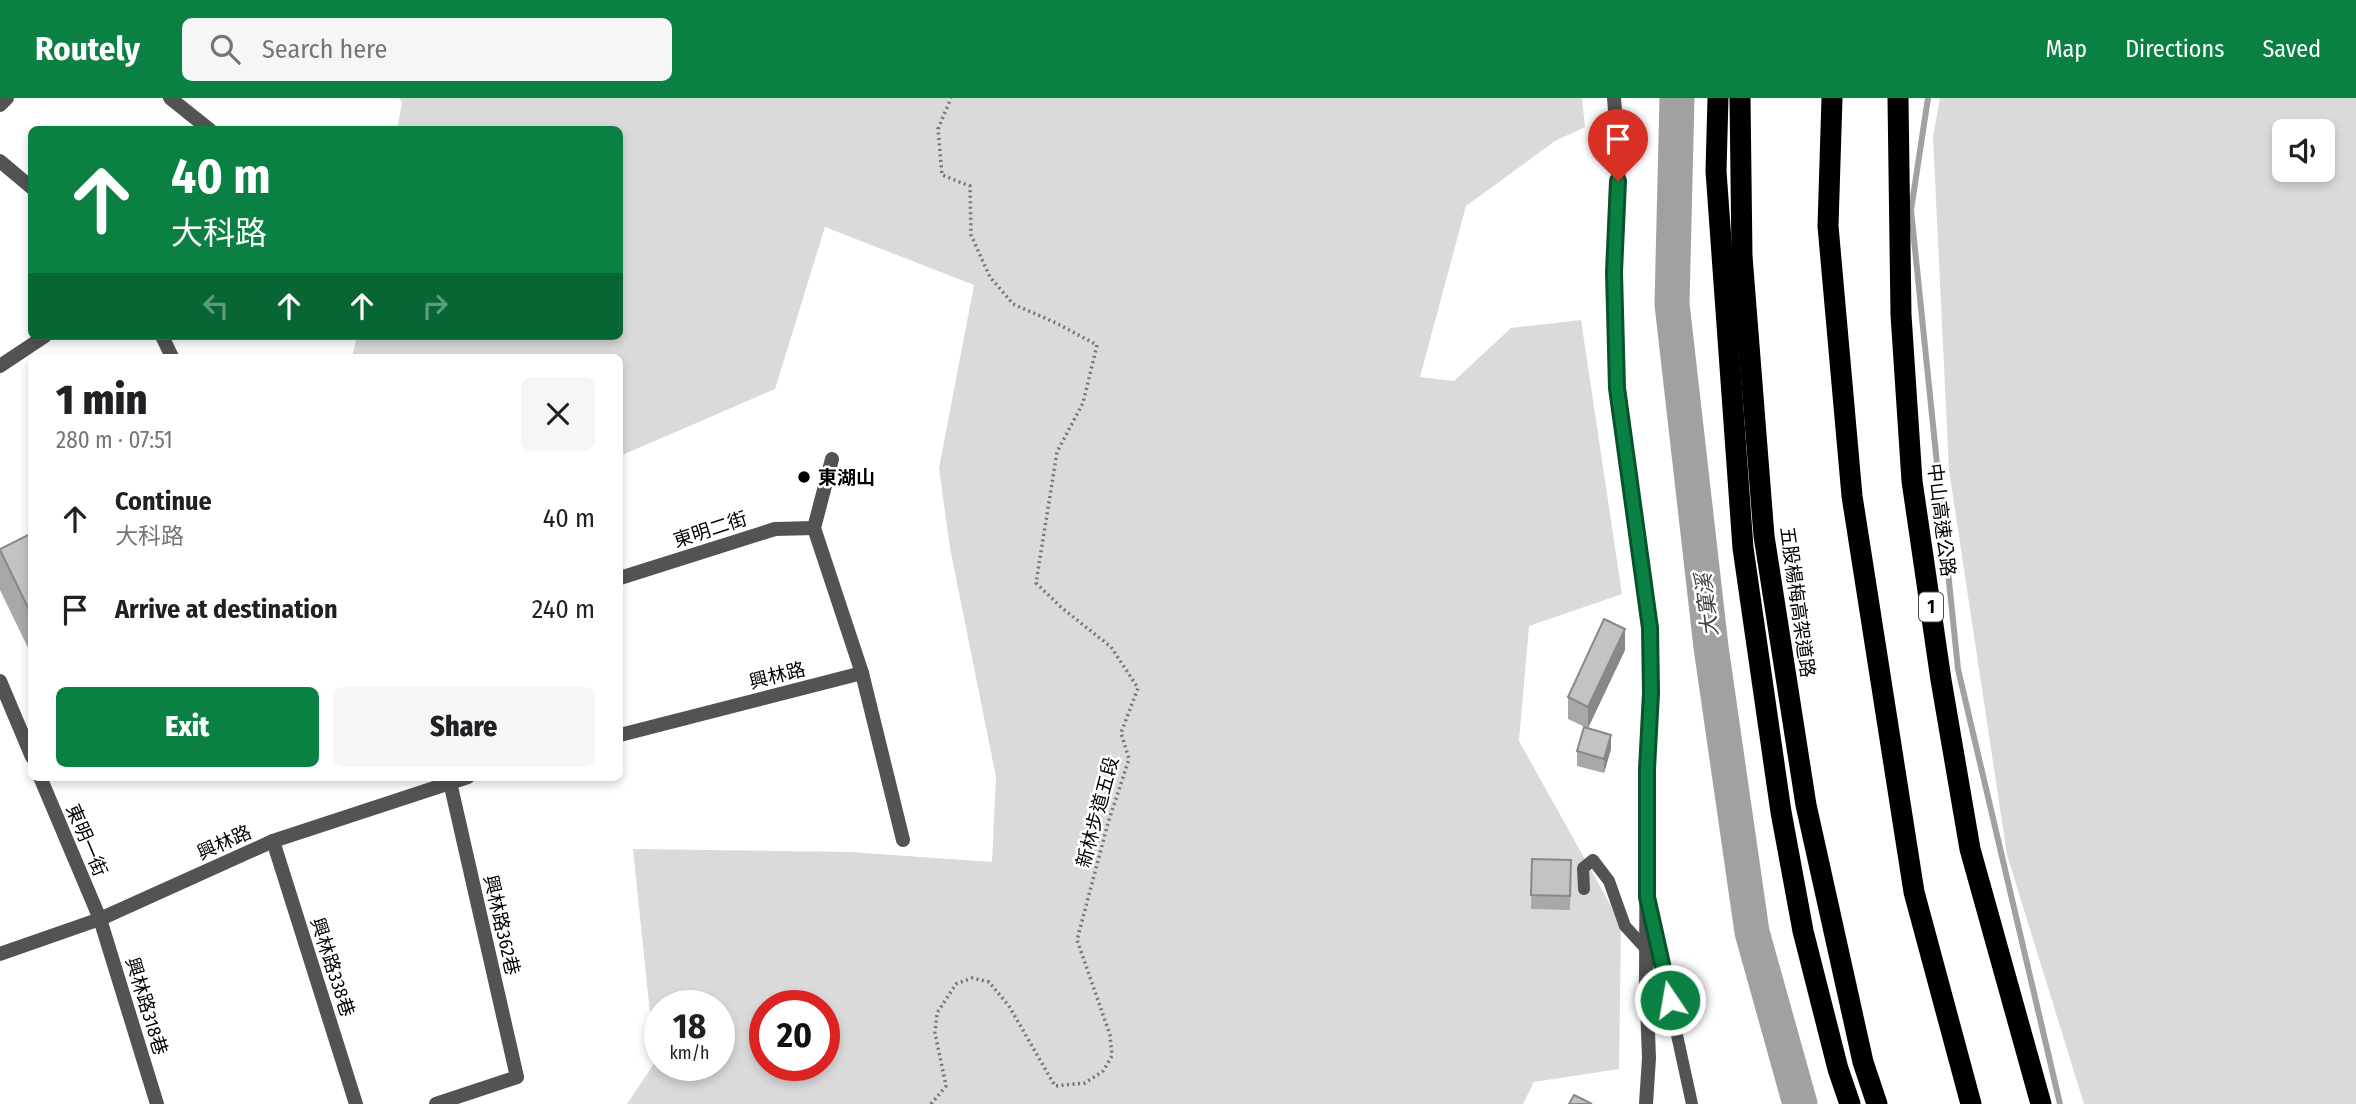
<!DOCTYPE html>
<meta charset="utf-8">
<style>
:root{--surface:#fff;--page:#f6f6f6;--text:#202124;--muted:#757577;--accent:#0b8043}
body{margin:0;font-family:"Fira Sans Condensed","Noto Sans TC",sans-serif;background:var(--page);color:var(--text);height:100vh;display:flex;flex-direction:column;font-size:26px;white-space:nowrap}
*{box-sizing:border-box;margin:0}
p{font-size:23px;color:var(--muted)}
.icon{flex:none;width:38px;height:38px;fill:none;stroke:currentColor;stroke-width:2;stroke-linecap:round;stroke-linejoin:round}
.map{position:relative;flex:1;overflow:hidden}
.sheet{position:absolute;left:28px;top:256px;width:595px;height:427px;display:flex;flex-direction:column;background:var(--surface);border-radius:10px;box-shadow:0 4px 10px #0003}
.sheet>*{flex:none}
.top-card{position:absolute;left:28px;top:28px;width:595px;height:214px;border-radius:10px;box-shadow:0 4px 10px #0003;background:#0b8043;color:#fff;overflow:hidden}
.tools{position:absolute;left:2272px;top:21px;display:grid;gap:14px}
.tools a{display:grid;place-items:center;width:63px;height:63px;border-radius:10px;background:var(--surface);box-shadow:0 4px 10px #0003;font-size:35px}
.speed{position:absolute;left:644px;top:892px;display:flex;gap:14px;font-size:35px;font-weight:700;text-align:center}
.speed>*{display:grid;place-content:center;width:91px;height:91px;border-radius:50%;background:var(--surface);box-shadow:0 4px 10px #0003;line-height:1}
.speed small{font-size:18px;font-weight:400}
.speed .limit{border:10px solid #d22;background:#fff;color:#111}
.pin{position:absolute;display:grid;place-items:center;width:60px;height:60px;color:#fff;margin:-72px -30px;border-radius:50% 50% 50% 0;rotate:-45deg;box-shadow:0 0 7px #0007}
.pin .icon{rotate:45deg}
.me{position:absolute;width:77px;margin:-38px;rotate:348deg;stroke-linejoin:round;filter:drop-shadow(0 0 5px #0008)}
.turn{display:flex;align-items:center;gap:24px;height:147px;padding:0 28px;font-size:32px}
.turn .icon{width:91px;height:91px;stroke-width:2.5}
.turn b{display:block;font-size:49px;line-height:60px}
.lanes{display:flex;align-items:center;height:66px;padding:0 28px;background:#0003;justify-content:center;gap:35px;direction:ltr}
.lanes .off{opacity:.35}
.round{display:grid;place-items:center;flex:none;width:74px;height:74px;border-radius:10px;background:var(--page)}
.summary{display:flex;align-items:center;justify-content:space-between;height:119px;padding:0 28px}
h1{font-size:42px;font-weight:800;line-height:52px}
.cta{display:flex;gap:14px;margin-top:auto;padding:14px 28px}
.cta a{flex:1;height:80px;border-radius:10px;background:var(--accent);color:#fff;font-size:28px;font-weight:800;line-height:80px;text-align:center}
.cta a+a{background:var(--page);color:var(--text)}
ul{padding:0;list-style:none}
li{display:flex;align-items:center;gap:21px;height:91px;padding:0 28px}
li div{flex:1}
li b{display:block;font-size:26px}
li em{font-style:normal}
header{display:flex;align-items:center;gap:42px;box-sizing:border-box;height:98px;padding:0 35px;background:var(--accent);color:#fff}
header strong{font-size:33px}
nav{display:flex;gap:38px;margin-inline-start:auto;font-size:24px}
.search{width:490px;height:63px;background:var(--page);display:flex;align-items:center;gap:18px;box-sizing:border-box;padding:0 24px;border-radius:10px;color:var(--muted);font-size:26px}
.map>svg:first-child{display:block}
.green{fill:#dadada;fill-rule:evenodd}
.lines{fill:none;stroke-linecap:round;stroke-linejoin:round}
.stream{stroke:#a1a1a1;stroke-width:6}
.river{stroke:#a1a1a1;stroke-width:35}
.path{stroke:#757575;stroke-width:3.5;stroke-dasharray:2 3.5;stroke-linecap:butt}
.service{stroke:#535353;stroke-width:12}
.minor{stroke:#535353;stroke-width:14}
.tertiary{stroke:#535353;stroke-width:14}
.motorway{stroke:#000;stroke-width:21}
.wall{fill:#a8a8a8}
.shaded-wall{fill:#888}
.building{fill:#c3c3c3;stroke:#888;stroke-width:2}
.route-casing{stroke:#07532c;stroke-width:18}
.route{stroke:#0b8043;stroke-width:12}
.poi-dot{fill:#000;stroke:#fff;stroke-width:2.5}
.labels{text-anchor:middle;stroke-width:5;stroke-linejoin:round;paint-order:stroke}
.shield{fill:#fff;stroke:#4c4c4c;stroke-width:2}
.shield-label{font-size:18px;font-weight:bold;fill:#000}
.poi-label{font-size:19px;font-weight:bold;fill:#000;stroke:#fff;text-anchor:start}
.street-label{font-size:19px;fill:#000;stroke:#fff}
.water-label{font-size:21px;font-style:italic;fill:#424242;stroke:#fff}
</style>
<header>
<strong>Routely</strong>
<div class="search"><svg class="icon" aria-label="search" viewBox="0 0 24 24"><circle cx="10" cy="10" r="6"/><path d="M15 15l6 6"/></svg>Search here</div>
<nav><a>Map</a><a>Directions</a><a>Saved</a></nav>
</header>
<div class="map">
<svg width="2356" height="1006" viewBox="0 0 2356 1006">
<rect width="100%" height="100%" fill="#fff"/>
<g class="green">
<path d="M399 0H1582L1585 29 1555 43 1466 108 1420 279 1454 283 1511 230 1581 222 1622 496 1529 528 1519 643 1621 826 1619 971 1534 984 1523 1006H627L655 964 633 751 850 754 992 764 996 679 950 450 939 370 974 187 825 129 775 291 620 358V259H352L357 238H620V32L397 31 402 5ZM660 908H719V968H660ZM765 908H824V968H765Z"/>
<path d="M1940 0H2356V1006H2084L2007 757 1949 372 1933 39ZM2284 33H2322V72H2284Z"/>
</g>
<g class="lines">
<path class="stream" d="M1928 0 1911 112 1958 571 2060 1006"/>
<path class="river" d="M1677 0 1672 206 1711 549 1752 834 1800 1006"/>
<path class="path" d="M931 1006 946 988 935 935 937 915 956 886 972 880 989 884 1009 908 1055 988 1085 985 1103 973 1112 958 1110 937 1077 842 1108 725 1129 661 1121 635 1138 590 1111 549 1062 510 1036 485 1057 354 1083 305 1097 247 1056 225 1013 206 990 179 971 137 970 88 942 77 938 31 951 0"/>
<g class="service">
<path d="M1584 791 1583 770 1593 762 1609 783 1625 828 1646 851"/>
<path d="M1650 813 1692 1006"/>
</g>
<g class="minor">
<path d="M170 0 210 32"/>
<path d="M0 7 7 0"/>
<path d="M0 63 32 90"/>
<path d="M162 238 172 259"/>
<path d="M0 268 45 238"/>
<path d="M832 361 814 430 862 575 903 742"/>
<path d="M620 480 775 431 814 430"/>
<path d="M0 583 32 659"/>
<path d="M620 637 862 575"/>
<path d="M40 679 100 821 157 1006"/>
<path d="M273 743 356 1006"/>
<path d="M0 856 100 821 273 743 468 679"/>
<path d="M436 1006 517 979 450 684"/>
</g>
<path class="tertiary" d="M1614 0 1619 64 1614 175 1617 290 1650 530 1651 595 1647 671 1646 881 1649 960 1646 1006"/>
<g class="motorway">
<path d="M1718 0 1716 73 1743 450 1781 714 1803 833 1838 971 1850 1006"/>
<path d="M1740 0 1742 158 1764 438 1806 707 1863 964 1877 1006"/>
<path d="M1832 0 1828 128 1852 398 1914 794 1971 1006"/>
<path d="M1898 0 1901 217 1912 383 1941 582 1970 751 2041 1006"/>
</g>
</g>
<g class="wall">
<path d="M32 435V558L0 492V451Z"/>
<path d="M1625 552 1588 630 1611 651 1604 675 1577 668V653L1587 630 1568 621V599Z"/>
<path d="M1532 761 1571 762 1570 812 1531 811Z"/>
</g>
<g class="shaded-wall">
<path d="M1625 531V552L1588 630V609Z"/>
<path d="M1611 637V651L1604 675V661Z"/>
</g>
<g class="building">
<path d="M32 435V518L0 452V451Z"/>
<path d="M1604 521 1625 531 1588 609 1568 599Z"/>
<path d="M1584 629 1611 637 1604 661 1577 653Z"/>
<path d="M1532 761 1571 762 1570 798 1531 797Z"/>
<path d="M1574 997 1592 1006H1569Z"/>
</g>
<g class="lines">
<g class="route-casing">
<path id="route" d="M1618 83 1614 174 1617 290 1650 530 1651 595 1647 671V799L1670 902"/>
</g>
<use href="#route" class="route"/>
</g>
<circle class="poi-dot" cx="804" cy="379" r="7"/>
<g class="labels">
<rect class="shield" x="1919" y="494.5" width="24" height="29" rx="5"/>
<g class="shield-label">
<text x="1931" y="515">1</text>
</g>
<g class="poi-label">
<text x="818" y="386">東湖山</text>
</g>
<g class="street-label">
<text transform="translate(1942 422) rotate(83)" y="7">中山高速公路</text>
<text transform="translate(710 431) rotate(-18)" y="7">東明二街</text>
<text transform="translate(1798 504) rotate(82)" y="7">五股楊梅高架道路</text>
<text transform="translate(777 577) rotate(-14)" y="7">興林路</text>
<text transform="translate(1097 714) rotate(-75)" y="7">新林步道五段</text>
<text transform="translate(87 742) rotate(67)" y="7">東明一街</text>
<text transform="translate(224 744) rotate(-24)" y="7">興林路</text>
<text transform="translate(502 827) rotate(77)" y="7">興林路362巷</text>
<text transform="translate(333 869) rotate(72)" y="7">興林路338巷</text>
<text transform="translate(147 908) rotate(73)" y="7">興林路318巷</text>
</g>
<g class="water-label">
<text transform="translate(1707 507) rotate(-97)" y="7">大窠溪</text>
</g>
</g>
</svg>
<div class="tools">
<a><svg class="icon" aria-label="sound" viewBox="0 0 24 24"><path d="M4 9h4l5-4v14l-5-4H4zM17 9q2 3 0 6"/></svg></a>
</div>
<div class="speed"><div>18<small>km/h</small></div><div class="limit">20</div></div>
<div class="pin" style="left:1618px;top:83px;background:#d93025"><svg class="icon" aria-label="arrive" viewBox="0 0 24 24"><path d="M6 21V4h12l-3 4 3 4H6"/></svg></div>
<svg class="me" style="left:1670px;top:902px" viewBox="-20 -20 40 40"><circle r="17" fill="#0b8043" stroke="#fff" stroke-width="3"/><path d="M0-11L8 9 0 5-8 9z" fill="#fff"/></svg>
<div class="top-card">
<div class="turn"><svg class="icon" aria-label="ahead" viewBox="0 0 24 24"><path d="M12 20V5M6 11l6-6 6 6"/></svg><div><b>40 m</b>大科路</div></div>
<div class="lanes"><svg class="icon off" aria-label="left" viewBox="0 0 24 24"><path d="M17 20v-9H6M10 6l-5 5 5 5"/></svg><svg class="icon" aria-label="ahead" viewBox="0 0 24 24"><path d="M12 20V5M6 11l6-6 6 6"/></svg><svg class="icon" aria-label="ahead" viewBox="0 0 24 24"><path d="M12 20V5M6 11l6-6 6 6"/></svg><svg class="icon off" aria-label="right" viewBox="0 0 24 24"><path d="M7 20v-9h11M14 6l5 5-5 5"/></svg></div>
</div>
<section class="sheet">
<div class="summary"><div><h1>1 min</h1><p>280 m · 07:51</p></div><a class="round"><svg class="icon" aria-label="close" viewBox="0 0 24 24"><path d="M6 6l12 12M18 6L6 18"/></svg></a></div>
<ul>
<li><svg class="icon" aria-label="ahead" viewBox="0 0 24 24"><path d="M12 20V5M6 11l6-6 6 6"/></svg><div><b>Continue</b><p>大科路</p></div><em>40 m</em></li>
<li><svg class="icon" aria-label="arrive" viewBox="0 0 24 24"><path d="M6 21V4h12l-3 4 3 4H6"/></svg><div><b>Arrive at destination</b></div><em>240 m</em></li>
</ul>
<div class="cta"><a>Exit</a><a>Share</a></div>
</section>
</div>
